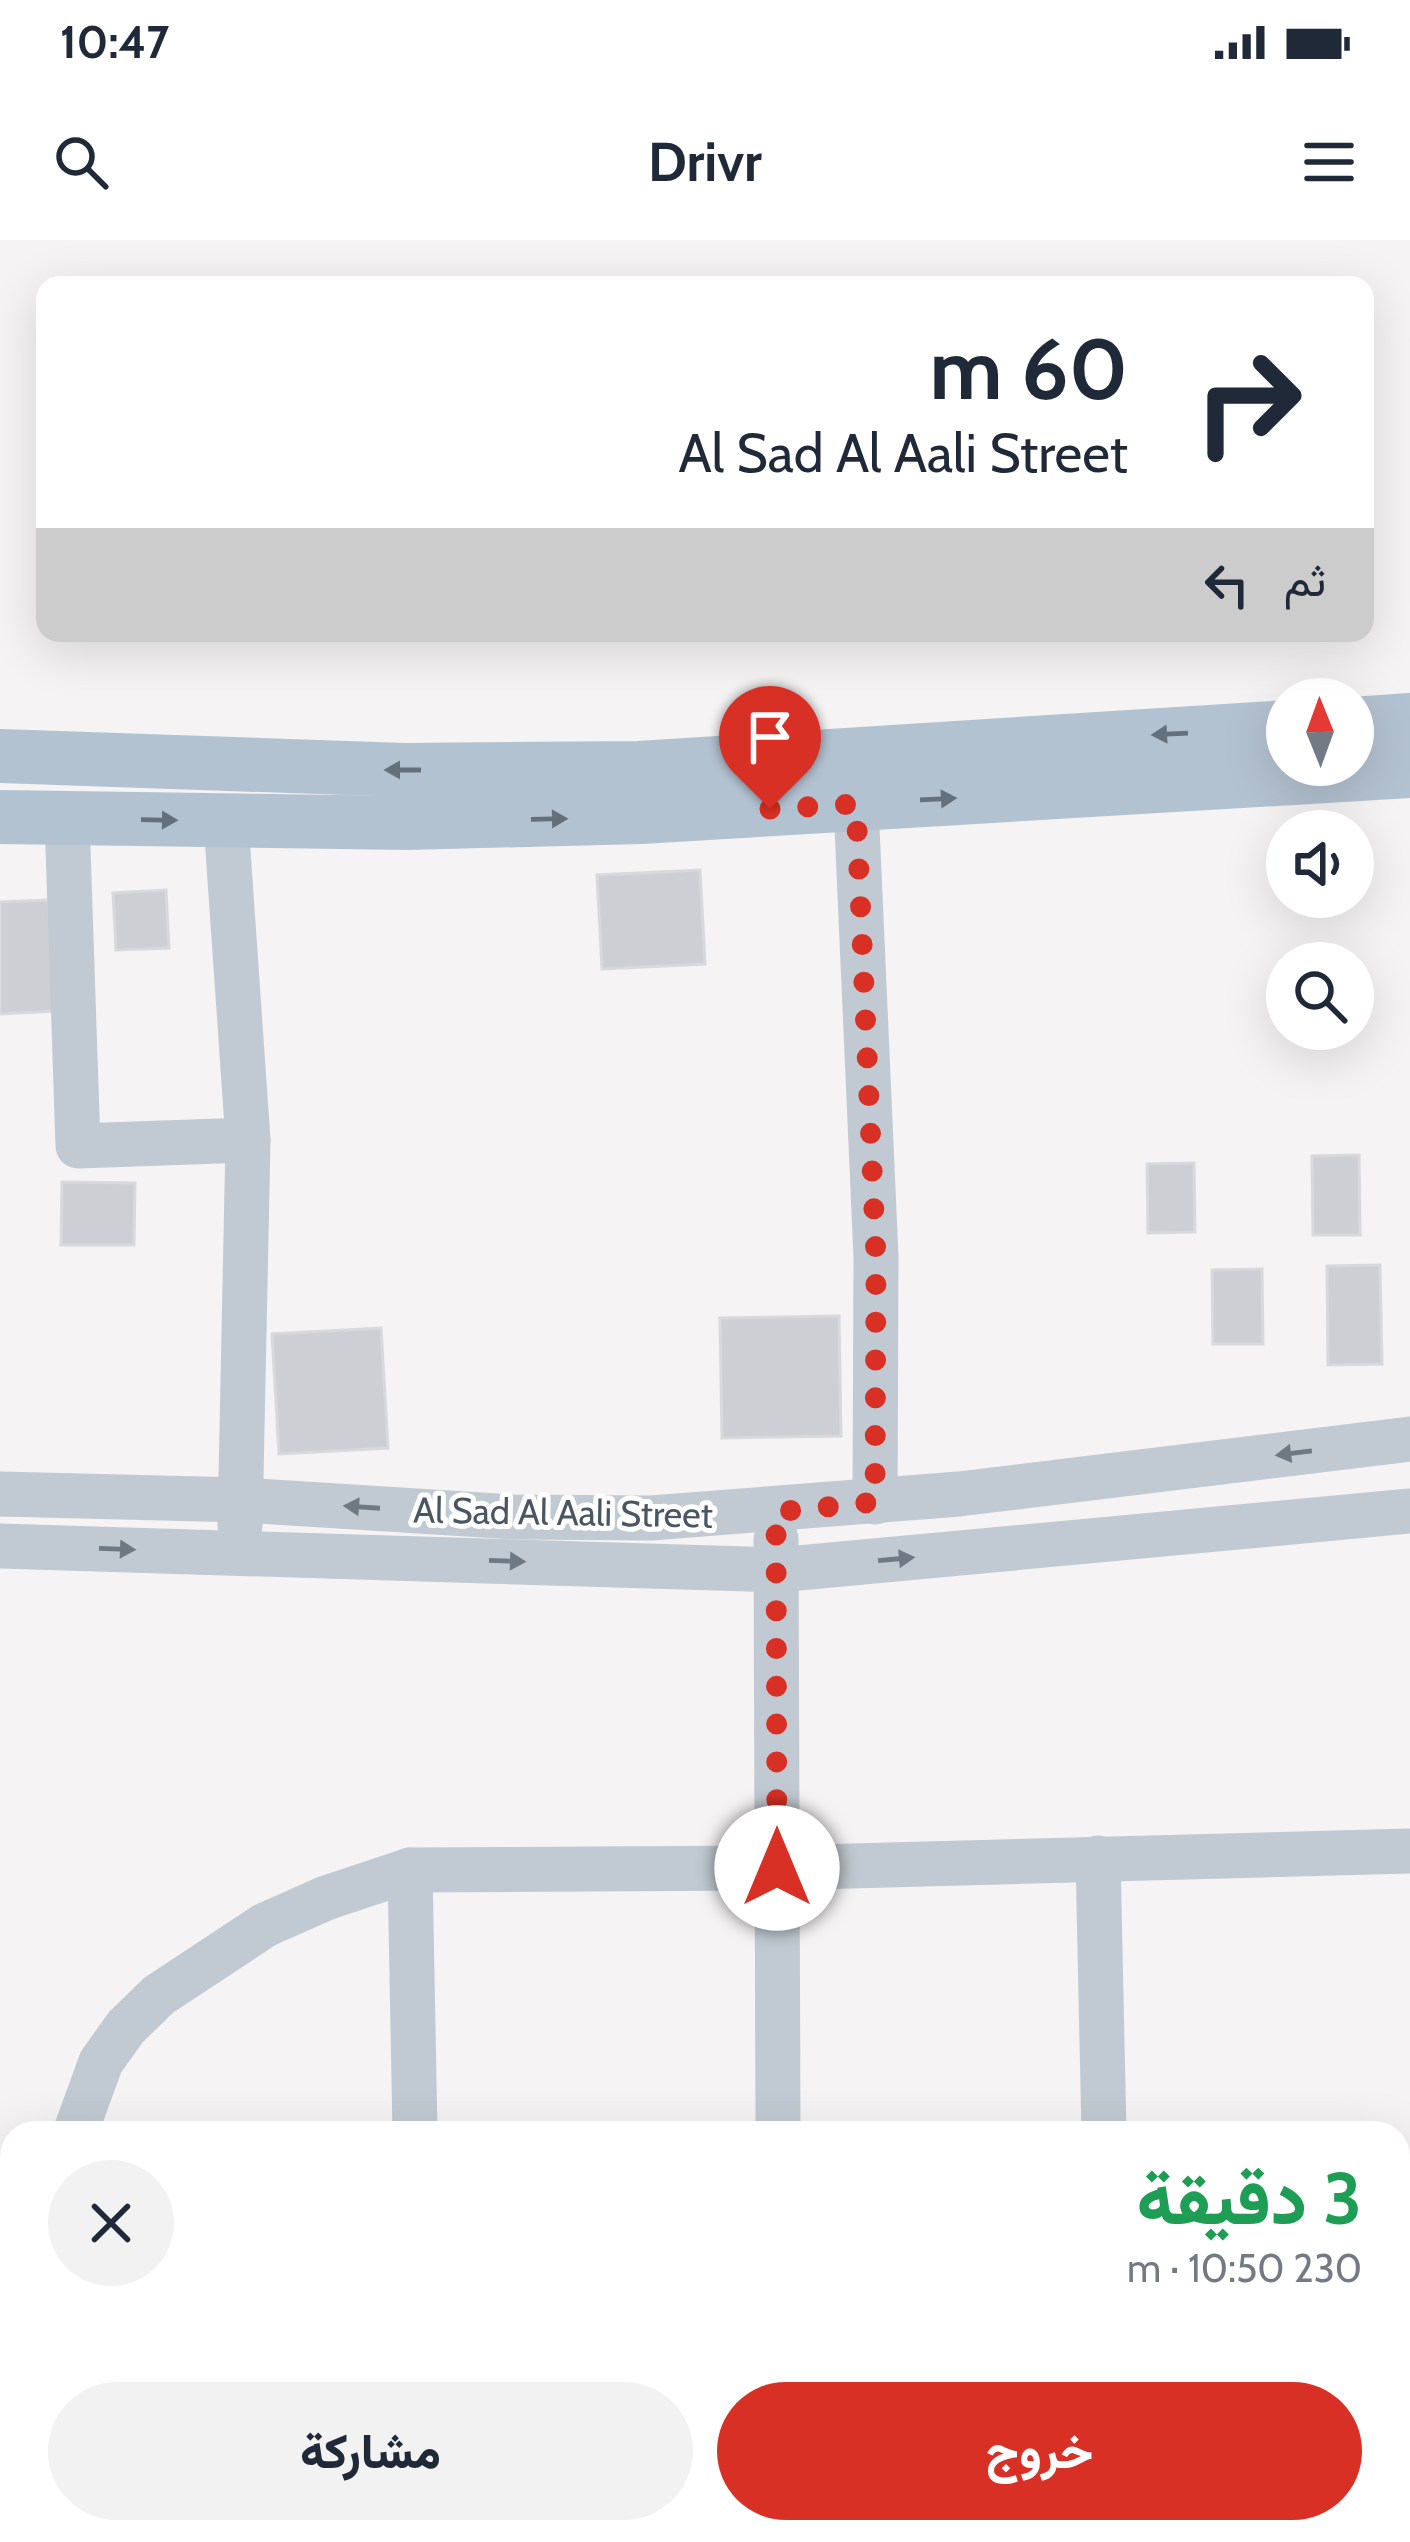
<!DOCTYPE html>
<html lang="ar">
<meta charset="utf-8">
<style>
:root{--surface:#fff;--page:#f2f2f3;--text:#1f2937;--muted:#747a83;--accent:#d93025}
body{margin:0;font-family:Cabin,Vazirmatn,sans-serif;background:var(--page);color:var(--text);direction:rtl;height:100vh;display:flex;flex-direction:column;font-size:45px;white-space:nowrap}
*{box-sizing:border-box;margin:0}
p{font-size:39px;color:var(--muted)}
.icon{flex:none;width:66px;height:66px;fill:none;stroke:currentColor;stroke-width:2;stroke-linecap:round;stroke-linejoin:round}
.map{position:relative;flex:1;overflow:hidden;direction:ltr}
.side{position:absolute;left:0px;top:1881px;width:1410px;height:423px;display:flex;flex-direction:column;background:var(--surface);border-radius:36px 36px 0 0;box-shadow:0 12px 48px #0002;direction:rtl}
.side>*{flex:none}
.hud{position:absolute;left:36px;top:36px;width:1338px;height:366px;border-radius:24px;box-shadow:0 12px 48px #0002;direction:rtl;background:#fff;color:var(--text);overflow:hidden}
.needle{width:78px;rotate:359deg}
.buttons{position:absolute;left:1266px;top:438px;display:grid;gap:24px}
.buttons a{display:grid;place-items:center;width:108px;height:108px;border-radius:50%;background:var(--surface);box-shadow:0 12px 48px #0002;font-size:60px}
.pin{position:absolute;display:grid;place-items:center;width:102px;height:102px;color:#fff;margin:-123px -51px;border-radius:50% 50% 50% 0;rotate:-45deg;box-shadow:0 0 12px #0007}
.pin .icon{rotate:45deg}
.me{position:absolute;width:132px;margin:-66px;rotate:0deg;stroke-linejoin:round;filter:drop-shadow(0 0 9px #0008)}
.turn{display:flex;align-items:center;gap:42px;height:252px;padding:0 48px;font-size:54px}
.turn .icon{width:156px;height:156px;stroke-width:2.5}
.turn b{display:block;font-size:84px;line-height:102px}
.then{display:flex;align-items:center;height:114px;padding:0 48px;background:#0003;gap:24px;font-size:45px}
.round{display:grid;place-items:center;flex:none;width:126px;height:126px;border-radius:63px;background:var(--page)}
.head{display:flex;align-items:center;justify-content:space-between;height:204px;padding:0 48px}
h1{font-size:72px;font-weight:800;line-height:90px;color:#1e9e55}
.button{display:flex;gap:24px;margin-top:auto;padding:24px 48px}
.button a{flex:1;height:138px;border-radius:72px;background:var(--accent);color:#fff;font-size:48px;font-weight:800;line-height:138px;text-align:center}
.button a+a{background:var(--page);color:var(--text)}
.status{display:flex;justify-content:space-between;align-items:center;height:84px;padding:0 60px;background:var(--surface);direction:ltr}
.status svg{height:33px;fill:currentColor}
header{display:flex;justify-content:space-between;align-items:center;height:156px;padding:0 48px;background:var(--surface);font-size:54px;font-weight:800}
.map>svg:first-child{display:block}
.building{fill:#cdcfd5;stroke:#d7d9de;stroke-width:3}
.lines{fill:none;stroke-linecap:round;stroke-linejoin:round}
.minor{stroke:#c1cad2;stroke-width:45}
.major{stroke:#b3c2d1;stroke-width:54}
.oneway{fill:#64717d}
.oneway2{fill:#6e7983}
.route{stroke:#d93025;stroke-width:21;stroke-dasharray:0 37.8}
.labels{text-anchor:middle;stroke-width:10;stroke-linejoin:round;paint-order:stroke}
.street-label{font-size:36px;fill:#4a5661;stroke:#fff}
</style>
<div class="status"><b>10:47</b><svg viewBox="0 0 49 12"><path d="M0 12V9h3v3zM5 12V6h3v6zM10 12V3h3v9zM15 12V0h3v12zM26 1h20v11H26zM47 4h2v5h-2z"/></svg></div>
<header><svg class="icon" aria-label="menu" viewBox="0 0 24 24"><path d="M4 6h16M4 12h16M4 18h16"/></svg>Drivr<svg class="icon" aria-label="search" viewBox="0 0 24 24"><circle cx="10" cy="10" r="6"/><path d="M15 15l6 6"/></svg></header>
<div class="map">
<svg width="1410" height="2302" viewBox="0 0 1410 2302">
<rect width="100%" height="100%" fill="#f5f3f3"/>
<g class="building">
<path d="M700 630 705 724 602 729 597 635Z"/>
<path d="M166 650 169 708 116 710 113 653Z"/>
<path d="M48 660 55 771 0 774V662Z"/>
<path d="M1359 915 1360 995H1313L1312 916Z"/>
<path d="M1194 923 1195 992 1148 993 1147 924Z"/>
<path d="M62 942 135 943 134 1005H61Z"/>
<path d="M1380 1025 1382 1124 1328 1125 1327 1026Z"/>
<path d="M1262 1029 1263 1104H1213L1212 1030Z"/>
<path d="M839 1076 841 1196 722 1198 720 1078Z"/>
<path d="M381 1088 388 1208 279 1214 272 1094Z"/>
</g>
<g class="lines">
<g class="minor">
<path d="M856 564 876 1017 875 1262"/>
<path d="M67 578 78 906 248 900"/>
<path d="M226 582 248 900 240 1286"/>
<path d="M0 1254 242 1260 513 1277 651 1278 959 1254 1410 1199"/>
<path d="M776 1299 778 1893"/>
<path d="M0 1306 777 1330 1410 1271"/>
<path d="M1098 1618 1104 1893"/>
<path d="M410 1630 415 1893"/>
<path d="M75 1893 101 1822 126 1787 159 1755 265 1685 326 1658 410 1630 777 1628 1410 1611"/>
<path d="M1398 1960H1410"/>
<path d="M76 2292V2302"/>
<path d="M422 2292V2302"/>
<path d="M779 2292V2302"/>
<path d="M1112 2292V2302"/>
</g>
<g class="major">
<path d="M1353 484 1410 480"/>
<path d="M0 516 404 530 639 528 1287 487"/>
<path d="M0 577 407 583 641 577 1410 531"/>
</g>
</g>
<defs><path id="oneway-solid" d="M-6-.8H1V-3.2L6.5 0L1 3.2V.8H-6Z" transform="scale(3)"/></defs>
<g class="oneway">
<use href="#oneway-solid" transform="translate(1170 494) rotate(177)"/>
<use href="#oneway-solid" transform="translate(403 530) rotate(-180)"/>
<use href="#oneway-solid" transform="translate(938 559) rotate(-3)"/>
<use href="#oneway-solid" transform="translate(549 579) rotate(-1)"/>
<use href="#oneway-solid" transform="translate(159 580) rotate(1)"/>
</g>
<g class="oneway2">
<use href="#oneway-solid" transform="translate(1294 1213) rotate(173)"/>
<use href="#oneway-solid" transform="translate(362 1267) rotate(-176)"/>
<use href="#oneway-solid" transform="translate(117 1309) rotate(2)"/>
<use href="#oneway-solid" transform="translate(896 1319) rotate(-5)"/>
<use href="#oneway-solid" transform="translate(507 1321) rotate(2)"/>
</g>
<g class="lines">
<path class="route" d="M770 569 856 564 876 1017 875 1262 776 1272 777 1628"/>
</g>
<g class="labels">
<g class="street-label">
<text transform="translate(563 1272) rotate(1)" y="13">Al Sad Al Aali Street</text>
</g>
</g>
</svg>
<div class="buttons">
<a><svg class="needle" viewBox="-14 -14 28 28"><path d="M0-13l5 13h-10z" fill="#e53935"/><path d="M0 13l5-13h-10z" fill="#747a83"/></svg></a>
<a><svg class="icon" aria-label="sound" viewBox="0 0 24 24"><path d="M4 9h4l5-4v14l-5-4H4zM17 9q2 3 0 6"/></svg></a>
<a><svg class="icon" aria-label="search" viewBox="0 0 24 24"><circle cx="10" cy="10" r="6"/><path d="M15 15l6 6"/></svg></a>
</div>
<div class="pin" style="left:770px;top:569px;background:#d93025"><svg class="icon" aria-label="arrive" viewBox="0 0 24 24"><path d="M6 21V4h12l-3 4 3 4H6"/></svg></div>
<svg class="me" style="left:777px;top:1628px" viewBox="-20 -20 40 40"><circle r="19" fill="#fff"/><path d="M0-13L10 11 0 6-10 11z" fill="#d93025"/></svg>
<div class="hud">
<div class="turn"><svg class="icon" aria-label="right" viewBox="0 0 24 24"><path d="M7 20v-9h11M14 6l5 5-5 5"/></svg><div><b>60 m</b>Al Sad Al Aali Street</div></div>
<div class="then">ثم<svg class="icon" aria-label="left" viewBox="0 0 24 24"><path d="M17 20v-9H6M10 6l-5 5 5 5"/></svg></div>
</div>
<section class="side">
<div class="head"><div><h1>3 دقيقة</h1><p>230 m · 10:50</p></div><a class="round"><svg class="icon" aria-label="close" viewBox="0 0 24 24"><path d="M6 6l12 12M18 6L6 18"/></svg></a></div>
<div class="button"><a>خروج</a><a>مشاركة</a></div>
</section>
</div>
